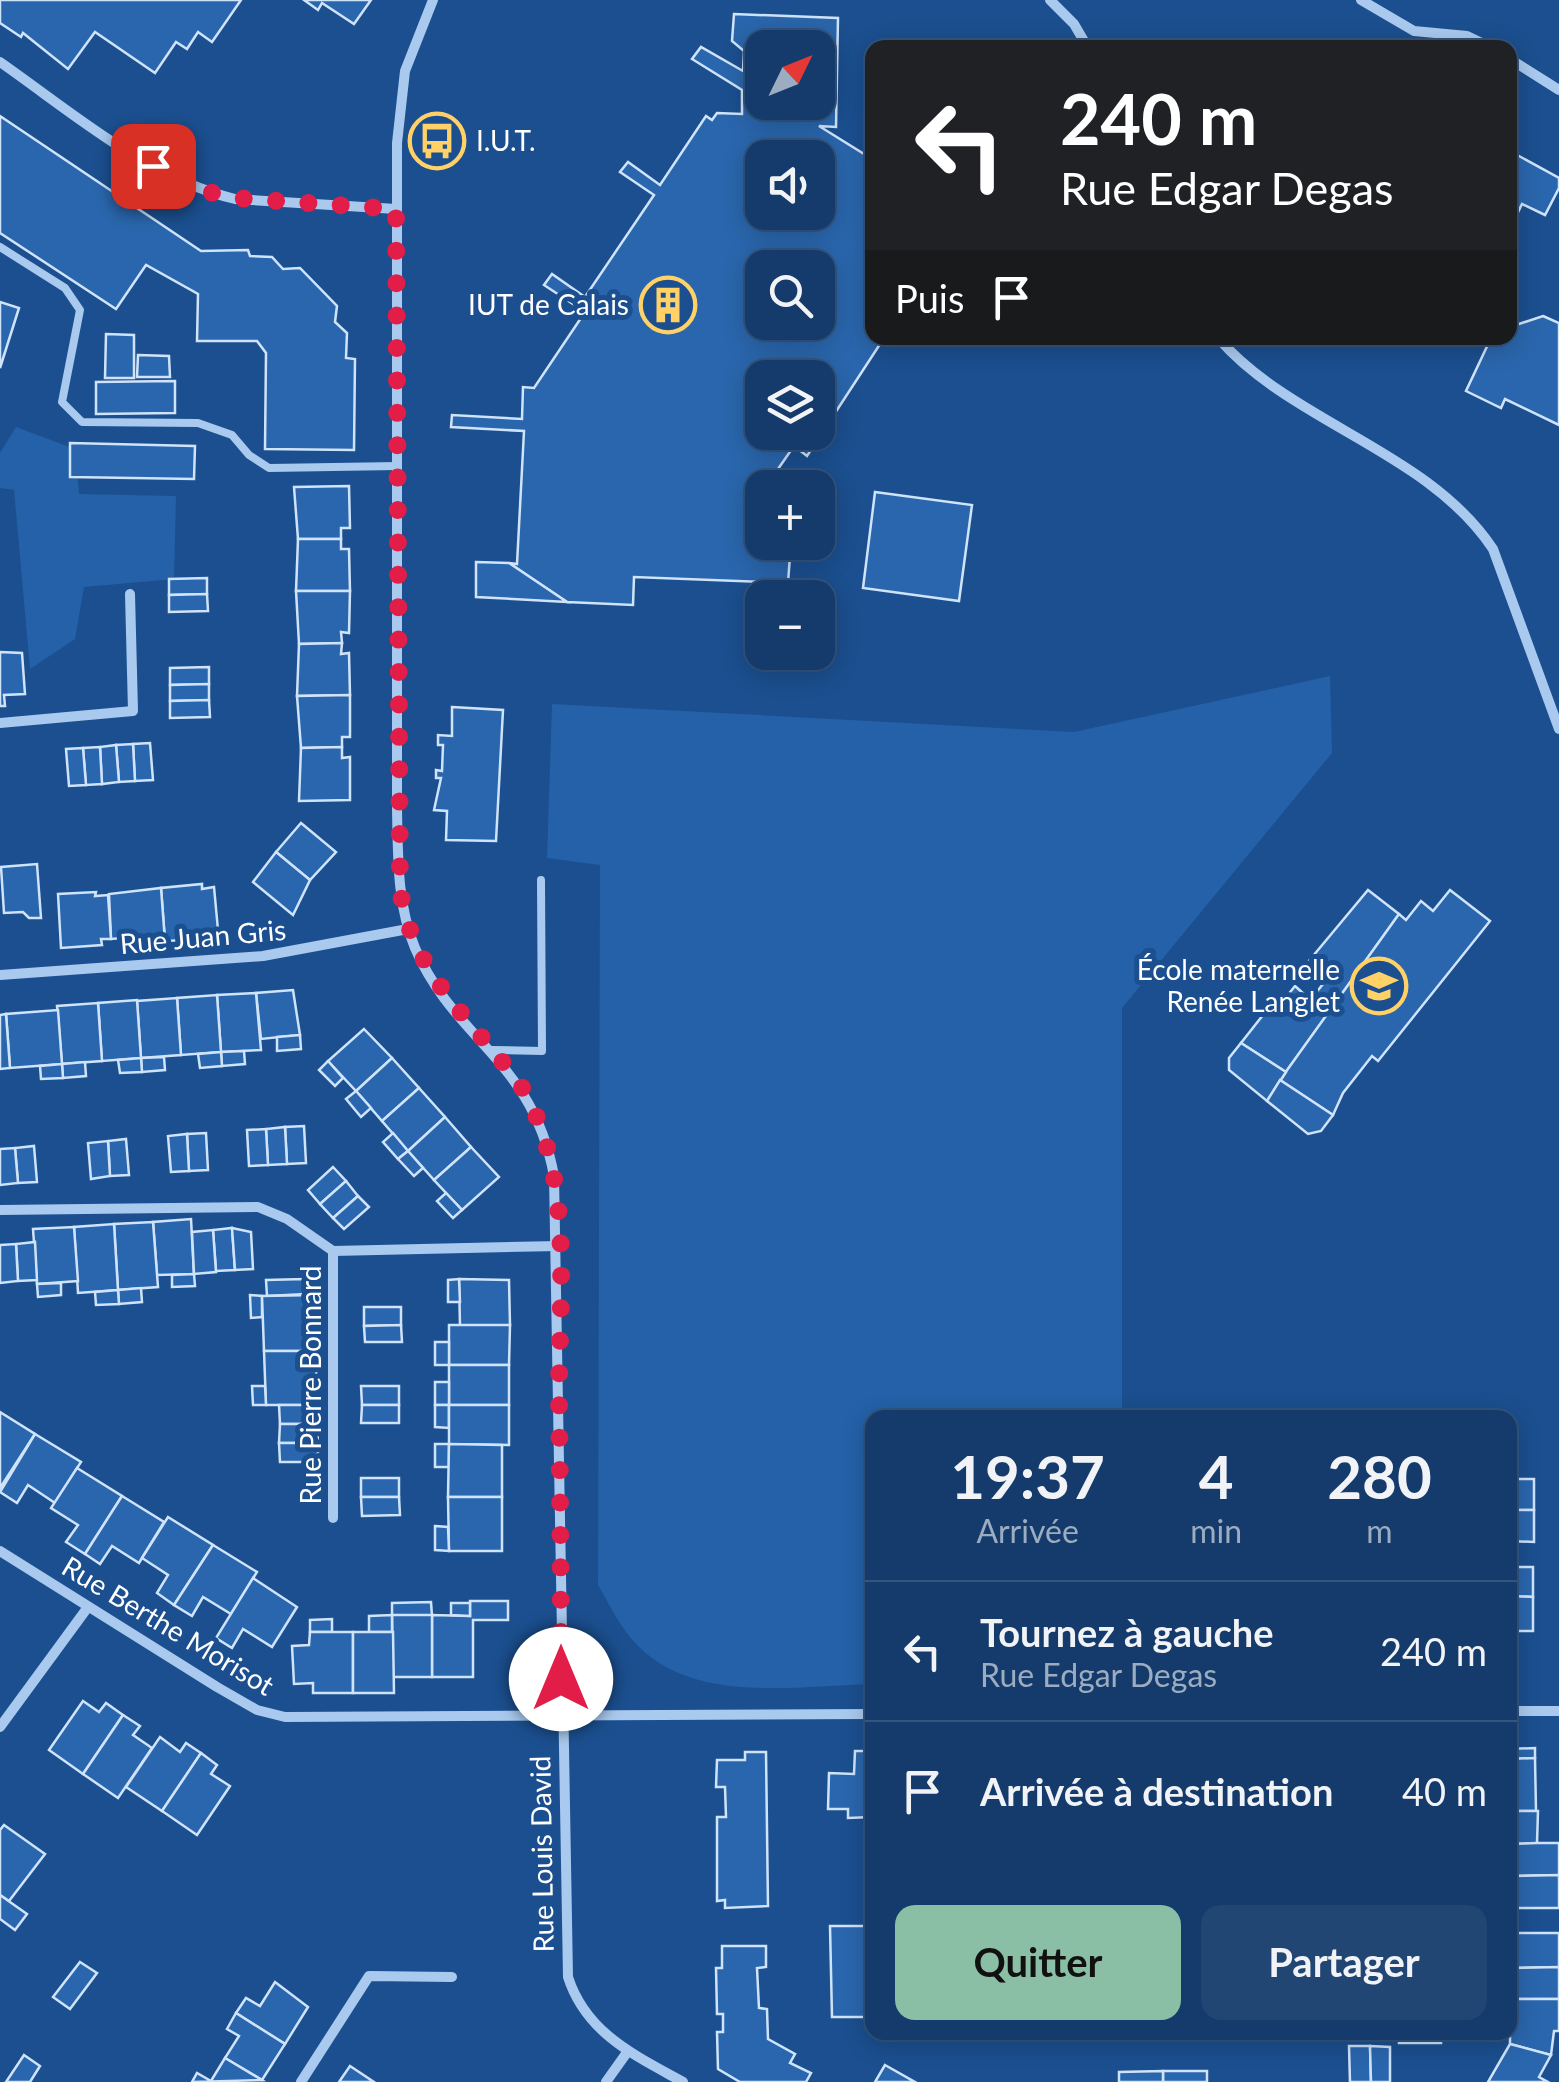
<!DOCTYPE html>
<html lang="fr">
<meta charset="utf-8">
<style>
:root{--surface:#143b6b;--page:#214673;--text:#f1f3f6;--muted:#9dadc1;--line:#33557e;--accent:#8abfa5}
body{margin:0;font-family:Lato,sans-serif;background:var(--page);color:var(--text);height:100vh;display:flex;flex-direction:column;font-size:38px;white-space:nowrap}
*{box-sizing:border-box;margin:0}
p{font-size:32px;color:var(--muted)}
.icon{flex:none;width:55px;height:55px;fill:none;stroke:currentColor;stroke-width:2;stroke-linecap:round;stroke-linejoin:round}
.map{position:relative;flex:1;overflow:hidden}
.panel{position:absolute;left:865px;top:1410px;width:652px;height:630px;display:flex;flex-direction:column;background:var(--surface);border-radius:20px;box-shadow:0 5px 25px #0003,0 0 0 2px var(--line)}
.panel>*{flex:none}
.top-card{position:absolute;left:865px;top:40px;width:652px;height:305px;border-radius:20px;box-shadow:0 5px 25px #0003,0 0 0 2px var(--line);background:#202124;color:#fff;overflow:hidden}
.needle{width:65px;rotate:47deg}
.fabs{position:absolute;left:745px;top:30px;display:grid;gap:20px}
.fabs a{display:grid;place-items:center;width:90px;height:90px;border-radius:20px;background:var(--surface);box-shadow:0 5px 25px #0003,0 0 0 2px var(--line);font-size:50px}
.pin{position:absolute;display:grid;place-items:center;width:85px;height:85px;color:#fff;margin:-42px;border-radius:20px;box-shadow:0 5px 15px #0006}
.me{position:absolute;width:110px;margin:-55px;rotate:0deg;stroke-linejoin:round;filter:drop-shadow(0 0 8px #0008)}
.turn{display:flex;align-items:center;gap:35px;height:210px;padding:0 30px;font-size:45px}
.turn .icon{width:130px;height:130px;stroke-width:2.5}
.turn b{display:block;font-size:70px;line-height:85px}
.then{display:flex;align-items:center;height:95px;padding:0 30px;background:#0003;gap:20px;font-size:38px}
.eta{display:flex;justify-content:space-evenly;align-items:center;height:170px;text-align:center}
.eta b{font-size:60px;font-weight:700;line-height:70px}
.cta{display:flex;gap:20px;margin-top:auto;padding:20px 30px}
.cta a{flex:1;height:115px;border-radius:20px;background:var(--accent);color:#111;font-size:40px;font-weight:700;line-height:115px;text-align:center}
.cta a+a{background:var(--page);color:var(--text)}
ul{padding:0;list-style:none}
li{display:flex;align-items:center;gap:30px;height:140px;padding:0 30px;border-top:2px solid var(--line)}
li div{flex:1}
li b{display:block;font-size:38px}
li em{font-style:normal}
.map>svg:first-child{display:block}
.green{fill:#2461a8}
.building{fill:#2a66ad;stroke:#cfe3fa;stroke-width:2.5;fill-rule:evenodd}
.lines{fill:none;stroke-linecap:round;stroke-linejoin:round}
.service{stroke:#a9c9ee;stroke-width:8}
.minor{stroke:#a9c9ee;stroke-width:10}
.route{stroke:#e11d48;stroke-width:18;stroke-dasharray:0 32.4}
.labels{text-anchor:middle;stroke-width:10;stroke-linejoin:round;paint-order:stroke}
.poi-label{font-size:28px;fill:#fff;stroke:#1b4f8f;text-anchor:end}
.street-label{font-size:28px;fill:#fff;stroke:#1b4f8f}
</style>
<div class="map">
<svg width="1559" height="2082" viewBox="0 0 1559 2082">
<rect width="100%" height="100%" fill="#1b4f8f"/>
<g class="green">
<path d="M16 427 75 449 79 494 176 496 174 579 84 587 75 639 30 669 14 490 0 488V453Z"/>
<path d="M1330 676 1332 753 1122 1008V1417L872 1418V1684C791 1686 681 1707 626 1632 615 1617 607 1600 598 1585L600 865 547 858 552 704 1074 732Z"/>
</g>
<g class="building">
<path d="M0 0H241L212 42 198 32 187 49 176 42 155 73 95 32 68 69 23 33 21 37 0 23Z"/>
<path d="M304 0H371L354 24 322 3 318 10Z"/>
<path d="M734 14 838 18 836 127 819 126 872 159V338H884L807 456 794 446 778 469 794 481V488H762V542H791L788 583 634 577 633 605 567 602 509 563 517 564 524 431 451 427 452 415 522 419 523 387 534 388 585 312 544 285 552 274 585 297 654 195 620 172 628 162 660 185 706 116 712 120 717 113 742 114V90L692 59 701 47 743 71 744 51 732 41ZM762 48H818V102H762ZM762 158H818V212H762ZM762 268H818V322H762ZM762 378H818V432H762Z"/>
<path d="M0 116 201 251 248 250 250 256 272 257 283 269 300 268 337 306 335 322 347 333 346 358 355 359 354 450 265 449 266 353 257 341H197L198 294 146 265 116 309 0 233Z"/>
<path d="M1510 151 1559 178V188L1545 215 1522 204 1510 229Z"/>
<path d="M0 302 19 308 0 368Z"/>
<path d="M1543 316 1559 323V425L1505 399 1501 408 1466 391 1491 338H1510V327Z"/>
<path d="M106 334 134 335V378H105Z"/>
<path d="M138 355 169 356 170 377H137Z"/>
<path d="M175 381V413L96 414V382Z"/>
<path d="M70 443 195 446 194 479 70 477Z"/>
<path d="M349 486 350 528H341V539H298L294 487Z"/>
<path d="M875 492 972 505 959 601 863 588Z"/>
<path d="M298 539H341V549H349L350 591H296Z"/>
<path d="M476 562 509 563 567 602 476 597Z"/>
<path d="M207 578V594L169 595V579Z"/>
<path d="M296 591H350L349 633 341 632 342 643 299 644Z"/>
<path d="M207 594 208 611 169 612V595Z"/>
<path d="M342 643 341 654 349 653 350 695 297 696 299 644Z"/>
<path d="M0 652 22 653 25 694 4 695 5 706H0Z"/>
<path d="M209 667V684L170 685V668Z"/>
<path d="M209 684V700L170 701V685Z"/>
<path d="M350 695V737H342V747L301 748 297 696Z"/>
<path d="M209 700 210 717 170 718V701Z"/>
<path d="M452 707 503 710 496 841 446 840 447 811 434 810 441 778H436V770L442 771 443 745H438V735L452 736Z"/>
<path d="M150 743 153 780 135 781 133 744Z"/>
<path d="M133 744 135 781 119 782 116 745Z"/>
<path d="M116 745 119 782 102 784 100 747Z"/>
<path d="M100 747 102 784 86 785 83 748Z"/>
<path d="M342 747V758L350 757V800L299 801 301 748Z"/>
<path d="M83 748 86 785 69 786 66 749Z"/>
<path d="M301 823 336 852 310 880 276 852Z"/>
<path d="M276 852 310 880 293 915 253 882Z"/>
<path d="M37 864 41 918H29L23 912 4 913 1 867Z"/>
<path d="M202 884V889L214 887 218 930 206 931 207 939 165 941 161 888Z"/>
<path d="M161 888 165 941 123 944V938L111 939 109 894Z"/>
<path d="M1368 890 1399 914 1286 1072 1241 1043 1263 1015 1273 1013 1283 1001 1294 1009 1305 995 1311 999 1323 984 1303 968Z"/>
<path d="M1450 890 1490 921 1378 1061 1372 1056 1343 1093 1333 1115 1280 1080 1399 914 1406 920 1421 901 1433 911Z"/>
<path d="M96 892 95 896 108 895 111 939H101L102 945 61 948 58 894Z"/>
<path d="M1295 986 1305 995 1294 1009 1283 1001Z"/>
<path d="M293 990 300 1035 261 1039 256 993Z"/>
<path d="M256 993 261 1050 221 1052 217 995Z"/>
<path d="M217 995 221 1052 181 1055 177 998Z"/>
<path d="M177 998 181 1055 141 1058 137 1001Z"/>
<path d="M137 1000 141 1058 102 1061 98 1003Z"/>
<path d="M98 1003 102 1061 62 1064 57 1006Z"/>
<path d="M58 1010 62 1064 10 1068 6 1014Z"/>
<path d="M6 1014 10 1068 0 1069V1015Z"/>
<path d="M364 1029 392 1058 356 1091 328 1061Z"/>
<path d="M300 1035 301 1049 277 1051V1037Z"/>
<path d="M1241 1043 1286 1072 1267 1101 1229 1070V1058Z"/>
<path d="M244 1051 245 1064 222 1066 221 1052Z"/>
<path d="M221 1052 222 1066 200 1068 198 1054Z"/>
<path d="M164 1057 165 1070 142 1072 141 1058Z"/>
<path d="M141 1058 142 1072 120 1073 118 1060Z"/>
<path d="M392 1058 419 1088 382 1121 356 1091Z"/>
<path d="M328 1061 343 1078 335 1086 319 1070Z"/>
<path d="M85 1062 86 1076 63 1078 62 1064Z"/>
<path d="M62 1064 63 1078 41 1079 40 1066Z"/>
<path d="M1280 1080 1333 1115 1321 1131 1308 1134 1267 1101Z"/>
<path d="M419 1088 445 1117 408 1151 382 1121Z"/>
<path d="M356 1091 371 1108 361 1117 346 1099Z"/>
<path d="M445 1117 471 1147 434 1180 408 1151Z"/>
<path d="M304 1126 306 1163 287 1164 285 1127Z"/>
<path d="M285 1127 287 1164 268 1165 266 1129Z"/>
<path d="M266 1129 268 1165 249 1166 247 1130Z"/>
<path d="M206 1133 208 1170 189 1171 187 1134Z"/>
<path d="M393 1133 408 1151 398 1159 383 1142Z"/>
<path d="M187 1134 189 1171 171 1172 168 1136Z"/>
<path d="M126 1139 129 1175 110 1176 108 1141Z"/>
<path d="M108 1141 110 1176 91 1179 88 1143Z"/>
<path d="M34 1146 37 1182 18 1183 15 1148Z"/>
<path d="M471 1147 499 1177 462 1210 434 1180Z"/>
<path d="M15 1148 18 1183 0 1185V1149Z"/>
<path d="M408 1151 423 1168 414 1176 398 1159Z"/>
<path d="M333 1167 346 1181 320 1204 308 1190Z"/>
<path d="M346 1181 358 1196 333 1218 320 1204Z"/>
<path d="M446 1193 462 1210 453 1218 437 1201Z"/>
<path d="M358 1196 369 1207 344 1229 333 1218Z"/>
<path d="M191 1219 194 1274 157 1275 153 1222Z"/>
<path d="M153 1222 158 1287 118 1290 114 1224Z"/>
<path d="M114 1224 118 1290 78 1293 74 1227Z"/>
<path d="M74 1227 78 1281 37 1284 33 1229Z"/>
<path d="M232 1228 235 1270 216 1271 213 1230Z"/>
<path d="M232 1228 251 1232 253 1269 235 1270Z"/>
<path d="M213 1230 216 1272 194 1274 192 1232Z"/>
<path d="M35 1242 37 1280 18 1281 16 1244Z"/>
<path d="M16 1244 18 1281 0 1283V1245Z"/>
<path d="M194 1274 195 1286 172 1287V1275Z"/>
<path d="M305 1279 306 1294 267 1296 266 1280Z"/>
<path d="M459 1279 509 1280 510 1325 460 1326Z"/>
<path d="M459 1279 460 1302H448V1280Z"/>
<path d="M61 1283V1295L38 1297 37 1284Z"/>
<path d="M141 1288 142 1302 119 1304 118 1290Z"/>
<path d="M118 1290 119 1304 96 1305 95 1292Z"/>
<path d="M250 1295 262 1296V1317L251 1318Z"/>
<path d="M316 1295V1351H264L262 1296Z"/>
<path d="M364 1307H401V1325L364 1326Z"/>
<path d="M401 1325 402 1342H365L364 1326Z"/>
<path d="M449 1325H510L509 1365H449Z"/>
<rect x="435" y="1342" width="14" height="23"/>
<path d="M264 1351H316L317 1405H266Z"/>
<rect x="449" y="1365" width="60" height="40"/>
<rect x="435" y="1382" width="14" height="23"/>
<path d="M252 1386H265L266 1405H253Z"/>
<path d="M361 1386H399V1405H362Z"/>
<path d="M279 1405H317V1424H280Z"/>
<path d="M362 1405H399V1423H361Z"/>
<path d="M435 1405H449V1428L435 1427Z"/>
<path d="M449 1405H509V1445L449 1444Z"/>
<path d="M0 1412 35 1434 0 1488Z"/>
<path d="M1437 1414 1504 1415V1418H1437Z"/>
<path d="M280 1424H317L318 1443H279Z"/>
<path d="M35 1434 81 1462 55 1503 28 1485 17 1503 0 1492Z"/>
<path d="M279 1443H318V1462H280Z"/>
<rect x="435" y="1444" width="14" height="23"/>
<path d="M449 1444 502 1445V1497H448Z"/>
<path d="M77 1468 122 1496 85 1554 66 1542 78 1525 51 1508Z"/>
<rect x="361" y="1478" width="38" height="19"/>
<rect x="1510" y="1479" width="24" height="31"/>
<path d="M122 1496 164 1522 139 1563 112 1546 100 1564 85 1554Z"/>
<path d="M361 1497H399L400 1515 362 1516Z"/>
<path d="M448 1497H502V1551H449Z"/>
<path d="M1510 1510H1534V1542L1510 1541Z"/>
<path d="M168 1517 213 1545 174 1605 157 1593 168 1575 142 1558Z"/>
<path d="M435 1526 448 1527 449 1551 435 1550Z"/>
<path d="M213 1545 257 1572 231 1614 203 1597 192 1616 174 1605Z"/>
<path d="M1510 1567H1533V1597L1510 1596Z"/>
<path d="M253 1578 297 1607 272 1647 243 1629 232 1648 216 1638Z"/>
<path d="M1510 1596 1533 1597V1631H1510Z"/>
<path d="M470 1601H508V1620H473V1677H432V1615L470 1616Z"/>
<path d="M431 1602 432 1616 392 1615V1603Z"/>
<path d="M451 1603H470V1616L451 1615Z"/>
<path d="M392 1615H432V1677H393Z"/>
<path d="M392 1615V1632H369V1616Z"/>
<path d="M332 1619V1632H310V1620Z"/>
<path d="M310 1632H353V1693H313V1683L294 1684 292 1646 309 1645Z"/>
<path d="M353 1632H393L394 1693H353Z"/>
<path d="M83 1701 99 1712 106 1703 123 1715 83 1774 49 1750Z"/>
<path d="M123 1715 140 1726 133 1735 152 1748 118 1798 83 1774Z"/>
<path d="M160 1737 180 1752 186 1743 201 1753 162 1811 126 1787Z"/>
<path d="M1535 1748V1758L1510 1759V1749Z"/>
<path d="M855 1751H872V1817L848 1818V1809H828L829 1773 854 1774Z"/>
<path d="M745 1752H766L768 1906 725 1908V1900L717 1901V1817H726L725 1787H716L717 1760H745Z"/>
<path d="M201 1753 217 1765 211 1774 230 1786 197 1835 162 1811Z"/>
<path d="M1535 1758 1536 1811H1510V1759Z"/>
<path d="M1510 1811H1538L1537 1843 1510 1844Z"/>
<path d="M4 1825 45 1854 9 1901 0 1895V1830Z"/>
<path d="M1537 1843H1559V1875L1510 1876V1844Z"/>
<path d="M1559 1875V1908H1510V1876Z"/>
<path d="M0 1895 27 1914 15 1930 0 1919Z"/>
<path d="M830 1926H872V2017H832Z"/>
<path d="M1510 1933H1559V1967L1510 1968Z"/>
<path d="M722 1946H766V1967L757 1968 759 2008 767 2009 768 2039 795 2054 790 2063 811 2073 806 2082H740L718 2069 717 2032H723V2014H717L716 1968H722Z"/>
<path d="M80 1962 97 1973 70 2009 53 1997Z"/>
<path d="M1559 1967V1999H1510L1511 1968Z"/>
<path d="M275 1982 308 2007 285 2044 236 2013 246 1998 260 2006Z"/>
<path d="M1510 1999H1559V2031H1554L1551 2055 1510 2044Z"/>
<path d="M236 2013 285 2044 262 2080 225 2058 239 2036 227 2029Z"/>
<rect x="1399" y="2032" width="42" height="11"/>
<path d="M1510 2044 1551 2055 1539 2077 1548 2082H1488Z"/>
<path d="M1349 2046H1370L1371 2082H1350Z"/>
<path d="M1370 2046 1390 2047V2082H1371Z"/>
<path d="M24 2055 40 2066 30 2082H6Z"/>
<path d="M225 2058 262 2080 192 2082 197 2073 211 2081Z"/>
<path d="M885 2065 915 2082H875Z"/>
<path d="M350 2066 374 2082H339Z"/>
<rect x="1163" y="2071" width="44" height="11"/>
<path d="M1163 2071V2082H1119V2072Z"/>
</g>
<g class="lines">
<g class="service">
<path d="M0 247 65 288 80 310 62 402 82 422 198 423 232 435 249 455 269 468 398 466"/>
<path d="M492 1050 542 1051 541 880"/>
</g>
<g class="minor">
<path d="M433 0 405 71 397 143V810C398 856 397 905 415 948 455 1041 533 1060 554 1176L568 1977C586 2033 634 2055 683 2082"/>
<path d="M1050 0 1074 24 1088 48"/>
<path d="M1361 0 1414 31 1467 36 1492 48"/>
<path d="M1510 59 1559 90"/>
<path d="M0 62C73 113 147 178 235 199L396 209"/>
<path d="M1218 338C1293 424 1428 451 1493 549L1559 729"/>
<path d="M0 723 133 711 130 594"/>
<path d="M0 975 263 956 408 929"/>
<path d="M0 1210 258 1207 287 1219 333 1251 558 1246"/>
<path d="M333 1518V1251"/>
<path d="M0 1551 217 1687 257 1710 285 1717 872 1714"/>
<path d="M1510 1711H1559"/>
<path d="M0 1727 88 1607"/>
<path d="M301 2082 369 1976 452 1977"/>
<path d="M606 2082 628 2051"/>
</g>
</g>
<g class="lines">
<path class="route" d="M153 166 209 192 235 198 396 209 400 888C411 974 473 1020 521 1086 575 1174 559 1295 559 1394 560 1489 561 1584 561 1679"/>
</g>
<defs>
<g id="bus-ring" transform="scale(2.875)"><circle r="9.5" fill="#1b4f8f" stroke="#ffd166" stroke-width="1.5"/><path d="M-5-6H5V4H4V6H2V4H-2V6H-4V4H-5ZM-3.5-4V0h7V-4ZM-3.5 1.2v1.5H-2V1.2ZM2 1.2v1.5H3.5V1.2Z" fill="#ffd166"/></g>
<g id="building-ring" transform="scale(2.875)"><circle r="9.5" fill="#1b4f8f" stroke="#ffd166" stroke-width="1.5"/><path d="M-4-6H4V6H1V3H-1V6H-4ZM-2.5-4.3h1.7v1.8h-1.7ZM.8-4.3h1.7v1.8H.8ZM-2.5-1h1.7V.8h-1.7ZM.8-1h1.7V.8H.8Z" fill="#ffd166"/></g>
<g id="school-ring" transform="scale(2.875)"><circle r="9.5" fill="#1b4f8f" stroke="#ffd166" stroke-width="1.5"/><path d="M0-5L7-2L0 1L-7-2ZM-4 1L0 2.5L4 1V4Q0 6-4 4Z" fill="#ffd166"/></g>
</defs>
<g fill-rule="evenodd">
<use href="#bus-ring" x="437" y="141"/>
<use href="#building-ring" x="668" y="305"/>
<use href="#school-ring" x="1379" y="986"/>
</g>
<g class="labels">
<g class="poi-label">
<text x="476" y="151" text-anchor="start">I.U.T.</text>
<text x="629" y="315">IUT de Calais</text>
<text x="1340" y="980">École maternelle<tspan x="1340" dy="32">Renée Langlet</tspan></text>
</g>
<g class="street-label">
<text transform="translate(203 937) rotate(-5)" y="10">Rue Juan Gris</text>
<text transform="translate(311 1385) rotate(-90)" y="10">Rue Pierre Bonnard</text>
<text transform="translate(168 1626) rotate(31)" y="10">Rue Berthe Morisot</text>
<text transform="translate(542 1854) rotate(-91)" y="10">Rue Louis David</text>
</g>
</g>
</svg>
<div class="fabs">
<a><svg class="needle" viewBox="-14 -14 28 28"><path d="M0-13l5 13h-10z" fill="#e53935"/><path d="M0 13l5-13h-10z" fill="#9dadc1"/></svg></a>
<a><svg class="icon" aria-label="sound" viewBox="0 0 24 24"><path d="M4 9h4l5-4v14l-5-4H4zM17 9q2 3 0 6"/></svg></a>
<a><svg class="icon" aria-label="search" viewBox="0 0 24 24"><circle cx="10" cy="10" r="6"/><path d="M15 15l6 6"/></svg></a>
<a><svg class="icon" aria-label="layers" viewBox="0 0 24 24"><path d="M12 4l9 5-9 5-9-5zM3 14l9 5 9-5"/></svg></a>
<a>+</a>
<a>−</a>
</div>
<div class="pin" style="left:153px;top:166px;background:#d93025"><svg class="icon" aria-label="arrive" viewBox="0 0 24 24"><path d="M6 21V4h12l-3 4 3 4H6"/></svg></div>
<svg class="me" style="left:561px;top:1679px" viewBox="-20 -20 40 40"><circle r="19" fill="#fff"/><path d="M0-13L10 11 0 6-10 11z" fill="#e11d48"/></svg>
<div class="top-card">
<div class="turn"><svg class="icon" aria-label="left" viewBox="0 0 24 24"><path d="M17 20v-9H6M10 6l-5 5 5 5"/></svg><div><b>240 m</b>Rue Edgar Degas</div></div>
<div class="then">Puis<svg class="icon" aria-label="arrive" viewBox="0 0 24 24"><path d="M6 21V4h12l-3 4 3 4H6"/></svg></div>
</div>
<section class="panel">
<div class="eta">
<div><b>19:37</b><p>Arrivée</p></div>
<div><b>4</b><p>min</p></div>
<div><b>280</b><p>m</p></div>
</div>
<ul>
<li><svg class="icon" aria-label="left" viewBox="0 0 24 24"><path d="M17 20v-9H6M10 6l-5 5 5 5"/></svg><div><b>Tournez à gauche</b><p>Rue Edgar Degas</p></div><em>240 m</em></li>
<li><svg class="icon" aria-label="arrive" viewBox="0 0 24 24"><path d="M6 21V4h12l-3 4 3 4H6"/></svg><div><b>Arrivée à destination</b></div><em>40 m</em></li>
</ul>
<div class="cta"><a>Quitter</a><a>Partager</a></div>
</section>
</div>
